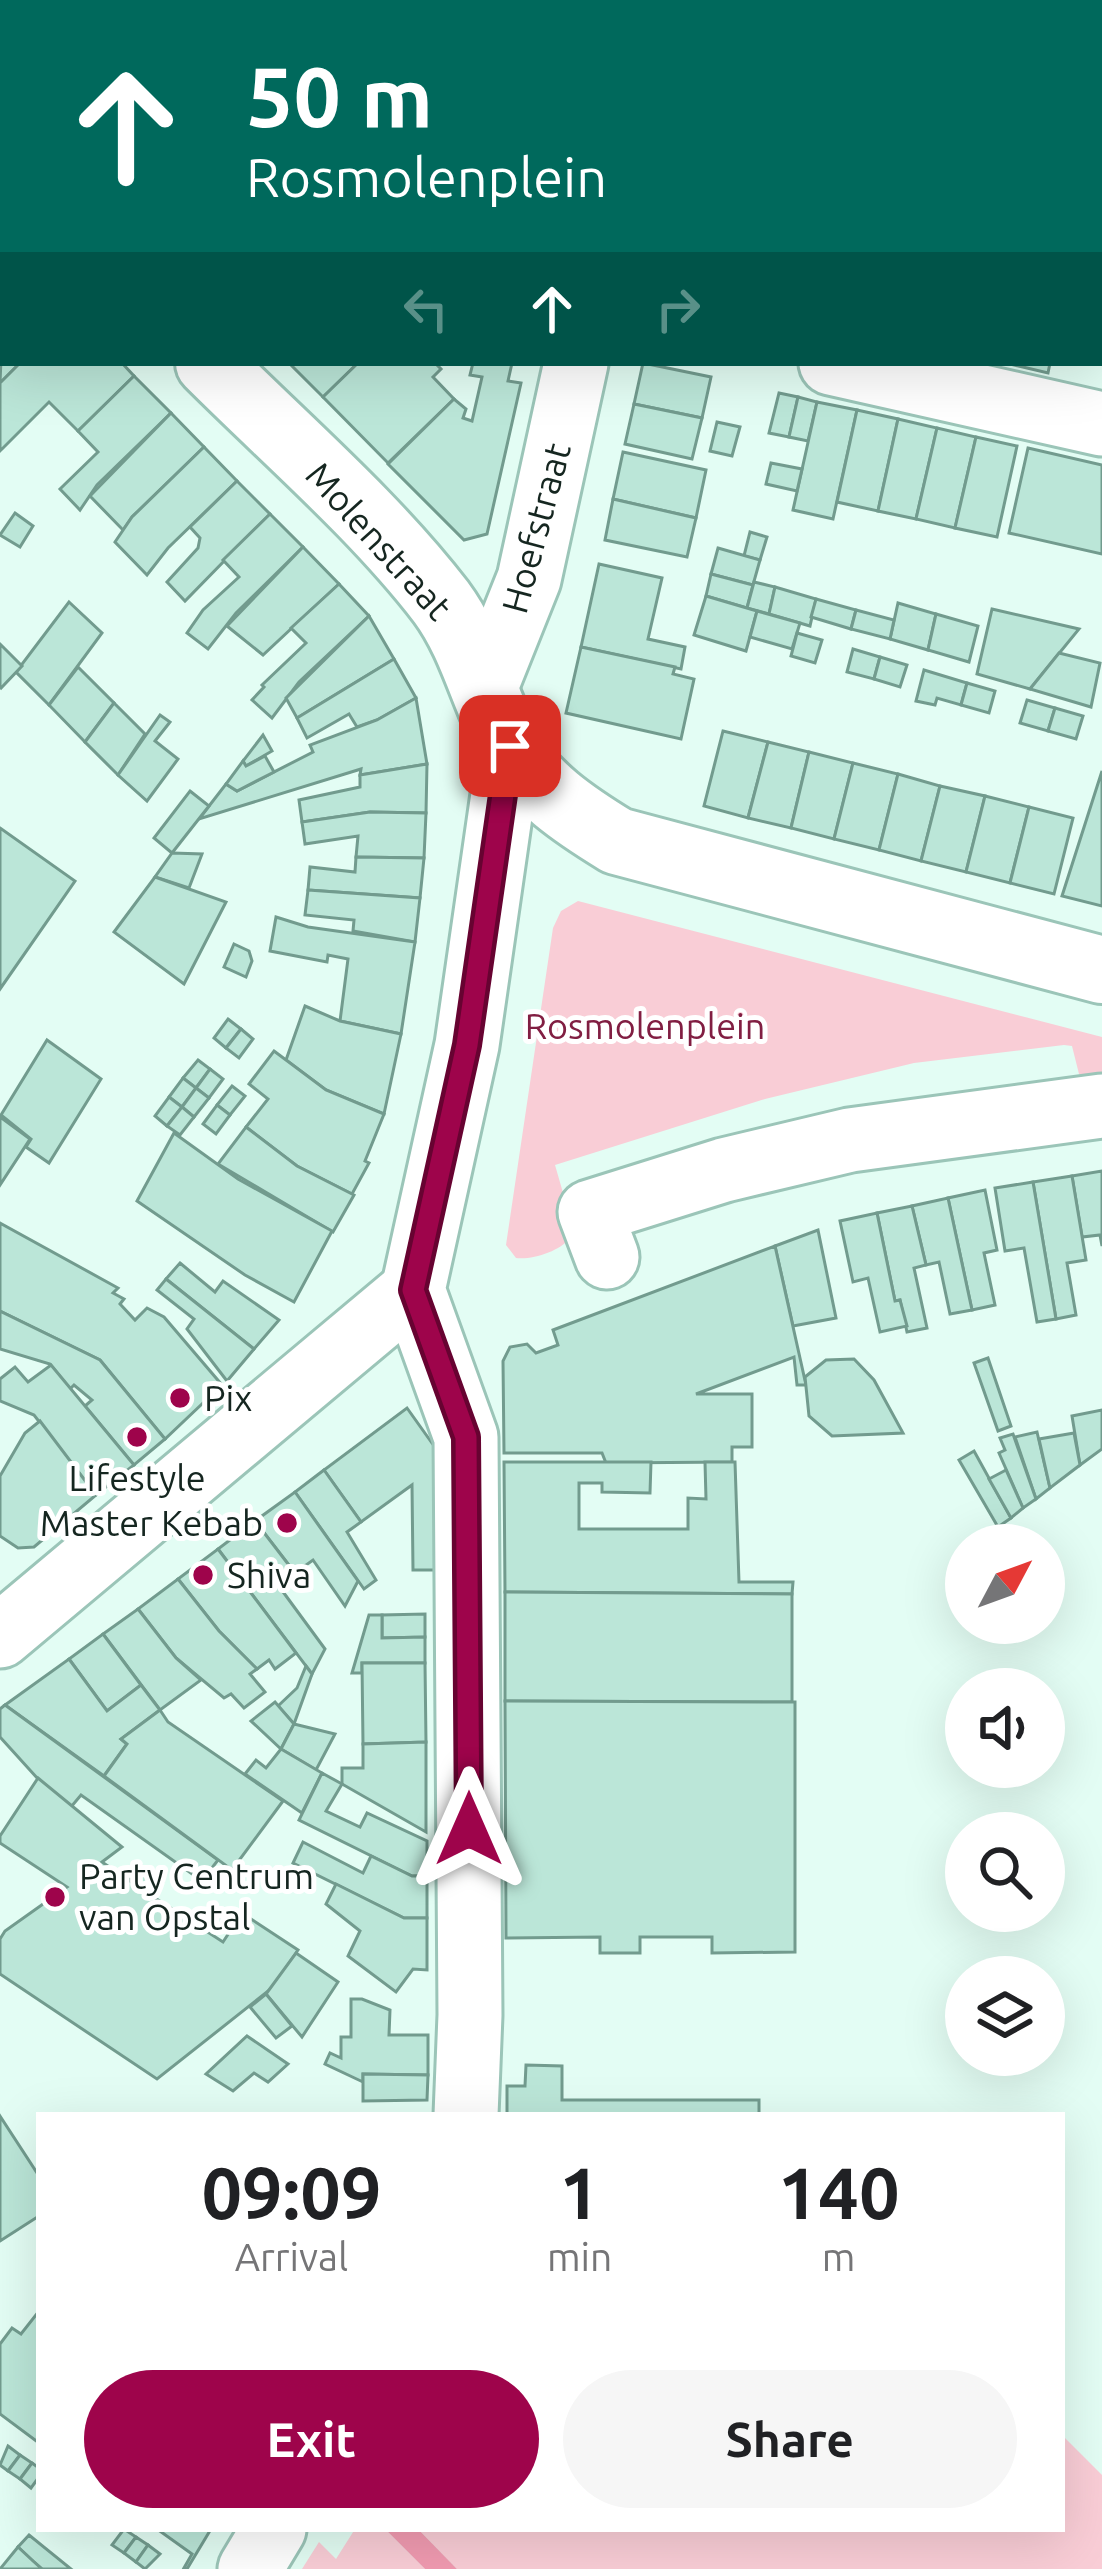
<!DOCTYPE html>
<style>
:root{--surface:#fff;--page:#f6f6f6;--text:#202124;--muted:#757577;--accent:#9e044b}
body{margin:0;font-family:Ubuntu,sans-serif;background:var(--page);color:var(--text);height:100vh;display:flex;flex-direction:column;font-size:45px;white-space:nowrap}
*{box-sizing:border-box;margin:0}
p{font-size:39px;color:var(--muted)}
.icon{flex:none;width:66px;height:66px;fill:none;stroke:currentColor;stroke-width:2;stroke-linecap:round;stroke-linejoin:round}
.map{position:relative;flex:1;overflow:hidden}
.panel{position:absolute;left:36px;top:2112px;width:1029px;height:420px;display:flex;flex-direction:column;background:var(--surface);border-radius:0px;box-shadow:0 12px 48px #0002}
.panel>*{flex:none}
.hud{position:absolute;left:0px;top:0px;width:1104px;height:366px;box-shadow:0 12px 48px #0002;background:#00695c;color:#fff;overflow:hidden}
.needle{width:78px;rotate:49deg}
.fabs{position:absolute;left:945px;top:1524px;display:grid;gap:24px}
.fabs a{display:grid;place-items:center;width:120px;height:120px;border-radius:50%;background:var(--surface);box-shadow:0 12px 48px #0002;font-size:60px}
.pin{position:absolute;display:grid;place-items:center;width:102px;height:102px;color:#fff;margin:-51px;border-radius:24px;box-shadow:0 6px 18px #0006}
.me{position:absolute;width:132px;margin:-66px;rotate:0deg;stroke-linejoin:round;filter:drop-shadow(0 0 9px #0008)}
.turn{display:flex;align-items:center;gap:42px;height:252px;padding:0 48px;font-size:54px}
.turn .icon{width:156px;height:156px;stroke-width:2.5}
.turn b{display:block;font-size:84px;line-height:102px}
.lanes{display:flex;align-items:center;height:114px;padding:0 48px;background:#0003;justify-content:center;gap:60px;direction:ltr}
.lanes .off{opacity:.35}
.eta{display:flex;justify-content:space-evenly;align-items:center;height:204px;text-align:center}
.eta b{font-size:72px;font-weight:700;line-height:84px}
.action{display:flex;gap:24px;margin-top:auto;padding:24px 48px}
.action a{flex:1;height:138px;border-radius:72px;background:var(--accent);color:#fff;font-size:48px;font-weight:700;line-height:138px;text-align:center}
.action a+a{background:var(--page);color:var(--text)}
.map>svg:first-child{display:block}
.green{fill:#f9cdd6}
.forest{fill:#f19bb1}
.building{fill:#bbe6d8;stroke:#729b8e;stroke-width:3}
.lines{fill:none;stroke-linecap:round;stroke-linejoin:round}
.minor-casing{stroke:#9bc5b8;stroke-width:69}
.tertiary-casing{stroke:#9bc5b8;stroke-width:72}
.minor{stroke:#fff;stroke-width:63}
.tertiary{stroke:#fff;stroke-width:66}
.route-casing{stroke:#670331;stroke-width:30}
.route{stroke:#9e044b;stroke-width:21}
.poi-dot{fill:#9e044b;stroke:#fff;stroke-width:4.5}
.labels{text-anchor:middle;stroke-width:10;stroke-linejoin:round;paint-order:stroke}
.street-label{font-size:36px;fill:#152620;stroke:#fff}
.park-label{font-size:36px;fill:#811e42;stroke:#fff}
.poi-label{font-size:36px;fill:#152620;stroke:#fff;text-anchor:start}
</style>
<div class="map">
<svg width="1102" height="2569" viewBox="0 0 1102 2569">
<rect width="100%" height="100%" fill="#e3fdf4"/>
<g class="green">
<path d="M578 901 1102 1037V1074H1079L1072 1046 1064 1045 914 1063 765 1099 555 1165 572 1224 570 1238C560 1251 533 1260 516 1258L506 1245 553 928 561 911Z"/>
<path d="M1062 2435 1102 2475V2569H457L418 2529H1062Z"/>
<path d="M355 2529H385L425 2569H302L319 2542 336 2559Z"/>
</g>
<path class="forest" d="M385 2529H418L457 2569H425Z"/>
<g class="building">
<path d="M0 0 29 3H3L1 76Z"/>
<path d="M716 0H845L858 3H716Z"/>
<path d="M3 310V363H20L0 383Z"/>
<path d="M20 363H122L134 376 78 431 49 402 0 451V383Z"/>
<path d="M289 363H358L323 397Z"/>
<path d="M358 363H435L441 369 433 377 454 399 388 463 323 397Z"/>
<path d="M473 363H512L508 381 521 383 487 534 464 540 388 464 454 399 466 409 463 418 472 421 482 377 470 375Z"/>
<path d="M643 363 711 377 702 418 634 404Z"/>
<path d="M1006 363H1050L1048 373Z"/>
<path d="M134 376 171 413 97 485 80 510 60 489 98 452 78 431Z"/>
<path d="M779 393 798 397 789 437 769 433Z"/>
<path d="M798 397 817 402 808 441 789 437Z"/>
<path d="M817 402 857 410 833 519 793 510Z"/>
<path d="M634 404 702 418 692 459 625 444Z"/>
<path d="M857 410 898 419 878 511 837 502Z"/>
<path d="M171 413 204 447 132 517 123 530 90 496Z"/>
<path d="M898 419 937 428 916 519 878 511Z"/>
<path d="M717 422 740 427 732 456 710 451Z"/>
<path d="M937 428 976 437 955 528 916 519Z"/>
<path d="M976 437 1017 446 997 537 955 528Z"/>
<path d="M204 447 237 481 168 548 147 575 115 542 132 517Z"/>
<path d="M1028 448 1102 465V554L1009 533Z"/>
<path d="M623 452 706 470 696 518 613 499Z"/>
<path d="M771 463 802 469 797 491 766 484Z"/>
<path d="M237 481 270 514 185 601 167 582 198 548 200 538 190 527Z"/>
<path d="M613 499 696 518 687 557 605 540Z"/>
<path d="M15 513 33 526 20 547 0 535Z"/>
<path d="M270 514 303 547 236 613 208 649 187 633 203 610 239 577 223 560Z"/>
<path d="M750 532 767 537 760 560 744 556Z"/>
<path d="M303 547 339 584 263 655 227 626Z"/>
<path d="M718 548 760 560 753 585 711 574Z"/>
<path d="M599 564 662 578 648 639 685 647 681 669 581 647Z"/>
<path d="M711 574 753 585 747 608 706 596Z"/>
<path d="M754 582 775 587 769 614 747 608Z"/>
<path d="M339 584 369 616 299 682 272 718 252 700 264 687 262 685 306 643 291 628Z"/>
<path d="M775 587 816 599 810 626 769 614Z"/>
<path d="M706 596 757 611 746 651 694 635Z"/>
<path d="M816 599 856 610 851 629 811 617Z"/>
<path d="M69 602 102 633 49 705 16 672Z"/>
<path d="M898 603 936 614 928 650 890 639Z"/>
<path d="M992 609 1079 629 1030 689 977 674Z"/>
<path d="M856 610 894 620 890 639 851 629Z"/>
<path d="M757 611 800 623 792 649 750 637Z"/>
<path d="M936 614 978 626 969 662 928 650Z"/>
<path d="M369 616 394 659 297 718 286 698Z"/>
<path d="M797 633 822 640 815 663 791 656Z"/>
<path d="M0 644 22 666 1 688 0 687Z"/>
<path d="M581 647 675 667 673 674 694 679 681 739 566 713Z"/>
<path d="M853 649 880 657 874 679 847 672Z"/>
<path d="M1059 653 1100 663 1091 707 1030 689Z"/>
<path d="M880 657 907 665 900 687 874 679Z"/>
<path d="M394 659 416 698 377 720 357 727 349 714 307 738 297 718Z"/>
<path d="M78 667 114 703 85 742 49 705Z"/>
<path d="M924 670 967 683 961 705 937 698 935 705 916 701Z"/>
<path d="M967 683 995 691 989 713 961 705Z"/>
<path d="M416 698 427 764 360 775 361 769 199 819 226 784 237 791 313 752 310 745 377 720Z"/>
<path d="M1027 700 1055 708 1048 731 1020 723Z"/>
<path d="M114 703 145 734 118 775 85 742Z"/>
<path d="M1055 708 1083 716 1076 739 1048 731Z"/>
<path d="M160 715 170 722 155 741 178 759 147 801 118 775Z"/>
<path d="M723 731 768 742 748 818 704 806Z"/>
<path d="M263 735 272 751 246 766 243 761Z"/>
<path d="M768 742 809 752 791 828 748 818Z"/>
<path d="M809 752 853 763 834 839 791 828Z"/>
<path d="M265 756 274 772 237 791 226 784 243 761 246 766Z"/>
<path d="M853 763 898 774 879 850 834 839Z"/>
<path d="M427 764 426 813 370 812 302 822 299 800 360 787V775Z"/>
<path d="M1102 771V906L1062 896Z"/>
<path d="M898 774 940 786 921 861 879 850Z"/>
<path d="M940 786 985 796 966 872 921 861Z"/>
<path d="M190 791 209 806 172 853 154 838Z"/>
<path d="M985 796 1029 807 1010 883 966 872Z"/>
<path d="M1029 807 1073 818 1054 894 1010 883Z"/>
<path d="M370 812 426 813 424 858 356 857 358 836 305 844 302 822Z"/>
<path d="M0 828 75 881 0 989Z"/>
<path d="M172 853 202 854 189 888 155 877Z"/>
<path d="M356 857 424 858 420 898 308 890 310 867 355 872Z"/>
<path d="M155 877 226 902 184 984 114 932Z"/>
<path d="M308 890 420 898 415 942 353 931 354 920 305 915Z"/>
<path d="M276 917 308 927 415 942 401 1034 340 1021 348 959 328 955 327 962 270 951Z"/>
<path d="M234 944 249 951 252 961 246 977 224 967Z"/>
<path d="M305 1006 340 1021 401 1034 384 1114 326 1090 286 1060Z"/>
<path d="M228 1019 241 1029 226 1048 214 1038Z"/>
<path d="M241 1029 253 1039 239 1058 226 1048Z"/>
<path d="M47 1040 101 1079 49 1163 26 1147 31 1139 1 1115Z"/>
<path d="M274 1051 326 1090 384 1114 365 1161 369 1163 352 1194 297 1166 246 1127 268 1099 249 1084Z"/>
<path d="M198 1060 210 1069 196 1088 183 1078Z"/>
<path d="M210 1069 223 1079 209 1098 196 1088Z"/>
<path d="M183 1078 196 1088 182 1107 169 1097Z"/>
<path d="M232 1086 245 1096 230 1115 217 1105Z"/>
<path d="M196 1088 209 1098 194 1117 182 1107Z"/>
<path d="M169 1097 182 1107 167 1126 155 1116Z"/>
<path d="M217 1105 230 1115 216 1134 203 1124Z"/>
<path d="M182 1107 194 1117 180 1135 167 1126Z"/>
<path d="M0 1117 30 1139 0 1185Z"/>
<path d="M246 1127 297 1166 354 1195 333 1232 218 1164Z"/>
<path d="M174 1133 238 1179 332 1231 294 1302 245 1275 137 1201Z"/>
<path d="M1102 1171V1246L1100 1235 1082 1237 1072 1176Z"/>
<path d="M1072 1176 1086 1260 1067 1263 1076 1315 1056 1319 1033 1182Z"/>
<path d="M1033 1182 1056 1319 1037 1322 1024 1248 1005 1251 995 1188Z"/>
<path d="M985 1190 997 1250 984 1253 995 1305 972 1310 948 1198Z"/>
<path d="M948 1198 972 1310 950 1314 939 1262 926 1265 912 1206Z"/>
<path d="M912 1206 926 1265 914 1268 927 1328 907 1332 900 1300 895 1301 877 1213Z"/>
<path d="M877 1213 895 1301 900 1300 907 1326 880 1332 868 1278 853 1282 840 1221Z"/>
<path d="M0 1223 118 1288 113 1293 124 1299 120 1304 135 1320 147 1308 164 1317 222 1385 165 1439 100 1360 0 1311Z"/>
<path d="M818 1230 836 1318 793 1326 775 1246Z"/>
<path d="M775 1246 806 1385H797L794 1357 696 1394H752V1447H732V1462L606 1463 602 1453H504L503 1361 510 1347 527 1344 536 1353 558 1345 553 1330Z"/>
<path d="M180 1263 215 1292 223 1281 279 1320 254 1349 166 1279Z"/>
<path d="M166 1279 254 1349 227 1381 187 1329 194 1319 157 1290Z"/>
<path d="M0 1311 100 1360 165 1439 134 1465 85 1406 92 1400 74 1385 70 1389 50 1364 0 1349Z"/>
<path d="M988 1358 1011 1426 998 1431 974 1363Z"/>
<path d="M854 1359 874 1380 903 1433 832 1436 809 1416 805 1377 826 1360Z"/>
<path d="M51 1365 134 1465 96 1495 34 1415 0 1401V1379L15 1367 28 1382Z"/>
<path d="M407 1408 444 1460 443 1570H413L412 1485 361 1522 324 1470Z"/>
<path d="M1102 1410V1449L1080 1465 1072 1416Z"/>
<path d="M40 1421 96 1495 34 1547 18 1548 0 1536V1476L25 1433Z"/>
<path d="M1037 1432 1050 1488 1036 1499 1015 1437Z"/>
<path d="M1074 1433 1080 1465 1050 1488 1039 1439Z"/>
<path d="M1013 1434 1036 1499 1023 1508 999 1453 1005 1450 1000 1438Z"/>
<path d="M974 1451 1011 1518 998 1527 959 1460Z"/>
<path d="M504 1462H651L650 1493 602 1492V1483H579V1529H688V1498L706 1499 705 1462H735L739 1582H793L792 1594 505 1592Z"/>
<path d="M324 1470 361 1522 347 1532 376 1580 364 1589 295 1492Z"/>
<path d="M1006 1470 1023 1508 1011 1518 989 1479Z"/>
<path d="M295 1492 358 1581 345 1606 313 1560 295 1573 255 1521Z"/>
<path d="M255 1521 295 1573 278 1585 325 1649 312 1674 218 1549Z"/>
<path d="M218 1549 296 1653 275 1669 269 1660 257 1669 219 1631 178 1579Z"/>
<path d="M178 1579 219 1631 257 1669 250 1674 265 1692 244 1708 231 1694 224 1698 176 1658 138 1609Z"/>
<path d="M505 1592 792 1594V1702L505 1701Z"/>
<path d="M138 1609 176 1658 201 1680 160 1710 103 1634Z"/>
<path d="M425 1614V1637L382 1638V1615Z"/>
<path d="M369 1615H382V1638L425 1637V1663H362V1673H352Z"/>
<path d="M103 1634 141 1685 107 1711 69 1659Z"/>
<path d="M69 1659 107 1711 141 1685 160 1710 121 1739 127 1744 104 1776 5 1705Z"/>
<path d="M362 1663H425L426 1742 363 1744Z"/>
<path d="M306 1666 312 1674 294 1724 278 1706 297 1688Z"/>
<path d="M505 1701 795 1702V1952L712 1953V1937H640V1953H600V1937L506 1938Z"/>
<path d="M275 1702 294 1724 281 1749 251 1721Z"/>
<path d="M5 1705 218 1860 202 1881 81 1795 71 1807 48 1790 0 1737V1709Z"/>
<path d="M160 1710 168 1722 283 1801 232 1870 104 1776 127 1744 121 1739Z"/>
<path d="M294 1724 335 1734 316 1770 281 1749Z"/>
<path d="M426 1742V1832L342 1784V1768H363V1744Z"/>
<path d="M281 1749 322 1773 302 1813 245 1774 256 1760 266 1768Z"/>
<path d="M322 1773 342 1784 326 1811 360 1827 367 1813 427 1841V1876H412L299 1820Z"/>
<path d="M38 1778 122 1847 102 1862 152 1896 223 1942 242 1913 298 1950 272 1988 157 2079 0 1974V1939L5 1931 67 1887 0 1843V1836Z"/>
<path d="M303 1842 363 1873 371 1856 412 1876H427V1918H404L293 1863Z"/>
<path d="M139 1864 163 1882 152 1896 130 1878Z"/>
<path d="M336 1884 404 1918H427V1970L413 1969 396 1992 348 1956 360 1931 326 1904Z"/>
<path d="M296 1953 338 1982 302 2037 266 1994Z"/>
<path d="M266 1994 292 2026 276 2038 250 2007Z"/>
<path d="M351 1999H362L390 2010 389 2035H428V2075L363 2074V2082L325 2064 330 2053 341 2058V2037H351Z"/>
<path d="M247 2036 288 2064 268 2082 254 2073 233 2091 206 2074Z"/>
<path d="M526 2065 562 2066V2100H759V2115H507V2086H525Z"/>
<path d="M363 2074 428 2075 427 2100 363 2101Z"/>
<path d="M0 2116 39 2176V2216L0 2241Z"/>
<path d="M39 2311V2443L0 2414V2344L12 2328 21 2334Z"/>
<path d="M8 2446 20 2455 8 2471 0 2465Z"/>
<path d="M20 2455 32 2463 20 2479 8 2471Z"/>
<path d="M32 2463 39 2468V2477L31 2488 20 2479Z"/>
<path d="M124 2529 136 2537 124 2553 112 2545Z"/>
<path d="M157 2529H211L187 2569 184 2568 192 2554Z"/>
<path d="M29 2535 71 2569H42L33 2561 18 2547Z"/>
<path d="M136 2537 148 2545 136 2562 124 2553Z"/>
<path d="M148 2545 160 2554 145 2569 136 2562Z"/>
<path d="M18 2547 33 2561 42 2569H0Z"/>
</g>
<g class="lines">
<g class="minor-casing">
<g id="minor">
<path d="M89 3 90 0"/>
<path d="M662 3 663 0"/>
<path d="M831 363 1102 424"/>
<path d="M485 689 529 579 576 363"/>
<path d="M607 1257 590 1212 724 1170 850 1140 1102 1106"/>
<path d="M0 1636 413 1290"/>
<path d="M466 2115 470 2015 466 1437 413 1290 467 1045 510 746"/>
<path d="M250 2569 274 2529"/>
</g>
</g>
<g class="tertiary-casing">
<g id="tertiary">
<path d="M0 154 3 157"/>
<path d="M209 363C287 441 374 515 441 602 473 645 483 697 508 743 532 787 576 816 617 841L1102 970"/>
</g>
</g>
<use href="#minor" class="minor"/>
<use href="#tertiary" class="tertiary"/>
</g>
<g class="lines">
<g class="route-casing">
<path id="route" d="M469 1829 466 1437 413 1290 467 1045 510 746"/>
</g>
<use href="#route" class="route"/>
</g>
<g class="poi-dot">
<circle cx="180" cy="1398" r="12"/>
<circle cx="137" cy="1437" r="12"/>
<circle cx="287" cy="1523" r="12"/>
<circle cx="203" cy="1575" r="12"/>
<circle cx="55" cy="1897" r="12"/>
</g>
<g class="labels">
<g class="street-label">
<text transform="translate(536 528) rotate(-75)" y="13">Hoefstraat</text>
<text transform="translate(379 541) rotate(48)" y="13">Molenstraat</text>
</g>
<g class="park-label">
<text x="645" y="1039">Rosmolenplein</text>
</g>
<g class="poi-label">
<text x="204" y="1411">Pix</text>
<text x="137" y="1491" text-anchor="middle">Lifestyle</text>
<text x="263" y="1536" text-anchor="end">Master Kebab</text>
<text x="227" y="1588">Shiva</text>
<text x="79" y="1889">Party Centrum<tspan x="79" dy="41">van Opstal</tspan></text>
</g>
</g>
</svg>
<div class="fabs">
<a><svg class="needle" viewBox="-14 -14 28 28"><path d="M0-13l5 13h-10z" fill="#e53935"/><path d="M0 13l5-13h-10z" fill="#757577"/></svg></a>
<a><svg class="icon" aria-label="sound" viewBox="0 0 24 24"><path d="M4 9h4l5-4v14l-5-4H4zM17 9q2 3 0 6"/></svg></a>
<a><svg class="icon" aria-label="search" viewBox="0 0 24 24"><circle cx="10" cy="10" r="6"/><path d="M15 15l6 6"/></svg></a>
<a><svg class="icon" aria-label="layers" viewBox="0 0 24 24"><path d="M12 4l9 5-9 5-9-5zM3 14l9 5 9-5"/></svg></a>
</div>
<div class="pin" style="left:510px;top:746px;background:#d93025"><svg class="icon" aria-label="arrive" viewBox="0 0 24 24"><path d="M6 21V4h12l-3 4 3 4H6"/></svg></div>
<svg class="me" style="left:469px;top:1829px" viewBox="-20 -20 40 40"><path d="M0-17L14 15 0 8-14 15z" fill="#9e044b" stroke="#fff" stroke-width="4"/></svg>
<div class="hud">
<div class="turn"><svg class="icon" aria-label="ahead" viewBox="0 0 24 24"><path d="M12 20V5M6 11l6-6 6 6"/></svg><div><b>50 m</b>Rosmolenplein</div></div>
<div class="lanes"><svg class="icon off" aria-label="left" viewBox="0 0 24 24"><path d="M17 20v-9H6M10 6l-5 5 5 5"/></svg><svg class="icon" aria-label="ahead" viewBox="0 0 24 24"><path d="M12 20V5M6 11l6-6 6 6"/></svg><svg class="icon off" aria-label="right" viewBox="0 0 24 24"><path d="M7 20v-9h11M14 6l5 5-5 5"/></svg></div>
</div>
<section class="panel">
<div class="eta">
<div><b>09:09</b><p>Arrival</p></div>
<div><b>1</b><p>min</p></div>
<div><b>140</b><p>m</p></div>
</div>
<div class="action"><a>Exit</a><a>Share</a></div>
</section>
</div>
